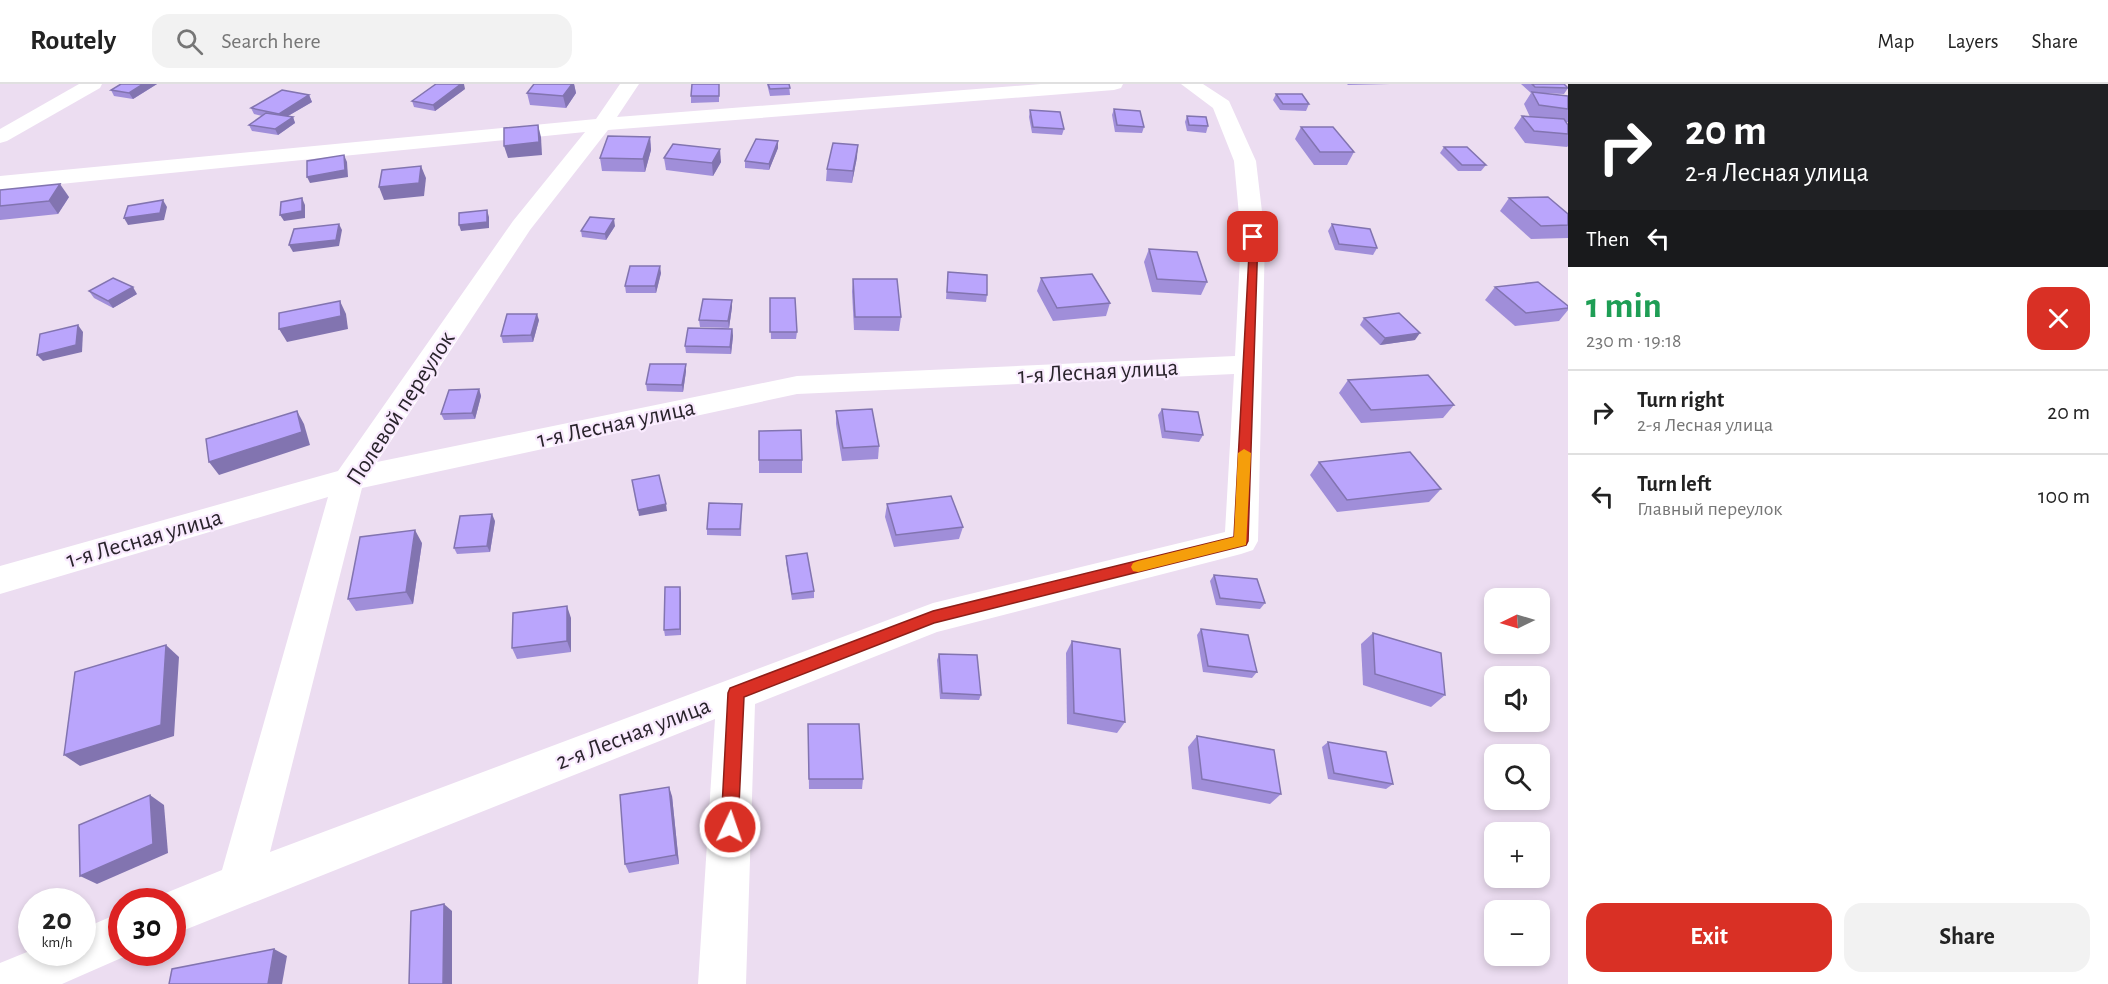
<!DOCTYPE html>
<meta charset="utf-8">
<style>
:root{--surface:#fff;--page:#f2f2f2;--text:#222;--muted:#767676;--line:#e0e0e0;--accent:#d93025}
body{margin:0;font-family:"Alegreya Sans",sans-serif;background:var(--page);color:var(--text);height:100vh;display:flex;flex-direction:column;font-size:22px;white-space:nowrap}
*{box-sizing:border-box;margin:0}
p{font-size:20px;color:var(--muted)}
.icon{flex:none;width:33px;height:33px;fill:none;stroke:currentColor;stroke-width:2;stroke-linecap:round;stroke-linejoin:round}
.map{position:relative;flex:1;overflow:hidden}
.drawer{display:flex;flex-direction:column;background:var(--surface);width:540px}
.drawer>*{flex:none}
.top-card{background:#202124;color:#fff;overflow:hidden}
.needle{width:39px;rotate:265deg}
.fabs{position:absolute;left:1484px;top:504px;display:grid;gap:12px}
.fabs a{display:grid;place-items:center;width:66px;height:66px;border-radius:12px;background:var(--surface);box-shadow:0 3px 9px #0003;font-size:30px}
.speed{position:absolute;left:18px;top:804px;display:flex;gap:12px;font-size:30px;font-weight:700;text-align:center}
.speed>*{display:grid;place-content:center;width:78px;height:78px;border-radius:50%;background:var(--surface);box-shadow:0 3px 9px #0003;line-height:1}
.speed small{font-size:15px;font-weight:400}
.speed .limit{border:9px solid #d22;background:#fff;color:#111}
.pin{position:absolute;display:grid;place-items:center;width:51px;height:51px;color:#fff;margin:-26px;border-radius:12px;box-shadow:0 3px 9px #0006}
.me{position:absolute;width:66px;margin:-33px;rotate:3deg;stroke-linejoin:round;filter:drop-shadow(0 0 4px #0008)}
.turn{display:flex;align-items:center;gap:21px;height:126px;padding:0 18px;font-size:27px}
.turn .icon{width:78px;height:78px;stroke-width:2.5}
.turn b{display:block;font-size:42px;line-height:51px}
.then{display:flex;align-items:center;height:57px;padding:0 18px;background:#0003;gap:12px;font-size:22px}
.round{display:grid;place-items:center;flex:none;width:63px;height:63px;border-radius:18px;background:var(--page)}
.headline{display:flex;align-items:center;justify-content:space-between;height:102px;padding:0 18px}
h1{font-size:36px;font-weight:700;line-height:45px;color:#1e9e55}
.action{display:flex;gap:12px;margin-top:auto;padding:12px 18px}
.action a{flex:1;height:69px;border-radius:18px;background:var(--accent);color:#fff;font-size:24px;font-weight:700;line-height:69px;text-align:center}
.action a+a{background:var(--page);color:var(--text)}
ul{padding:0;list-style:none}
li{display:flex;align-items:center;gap:18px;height:84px;padding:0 18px;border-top:2px solid var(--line)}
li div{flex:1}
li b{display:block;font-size:22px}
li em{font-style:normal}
header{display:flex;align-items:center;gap:36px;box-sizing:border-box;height:84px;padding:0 30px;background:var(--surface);border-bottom:2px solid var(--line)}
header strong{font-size:28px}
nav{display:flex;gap:33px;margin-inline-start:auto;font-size:21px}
.search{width:420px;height:54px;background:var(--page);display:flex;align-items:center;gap:15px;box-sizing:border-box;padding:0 21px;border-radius:18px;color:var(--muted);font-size:22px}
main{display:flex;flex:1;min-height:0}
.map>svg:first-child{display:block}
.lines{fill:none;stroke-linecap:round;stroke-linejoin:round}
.minor{fill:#fff;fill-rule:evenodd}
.tertiary{fill:#fff;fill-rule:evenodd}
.wall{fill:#a08ed9}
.shaded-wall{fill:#8274b0}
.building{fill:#baa5fc;stroke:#8274b0;stroke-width:1.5}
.route{fill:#d93025;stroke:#8d1f18;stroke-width:1.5}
.slow{fill:#f59e0b}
.labels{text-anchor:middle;stroke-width:4.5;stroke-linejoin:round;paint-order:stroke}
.street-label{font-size:24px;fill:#2a242c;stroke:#f9eafe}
</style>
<header>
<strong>Routely</strong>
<div class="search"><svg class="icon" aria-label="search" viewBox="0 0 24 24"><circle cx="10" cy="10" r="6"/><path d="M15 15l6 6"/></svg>Search here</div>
<nav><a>Map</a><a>Layers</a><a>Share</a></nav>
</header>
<main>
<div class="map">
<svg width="1568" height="900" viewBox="0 0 1568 900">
<rect width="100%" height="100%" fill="#ecddf1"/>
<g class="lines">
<g class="minor">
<path d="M620 0H639L617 33 1041 0H1123L1121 4 1114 6 608 46 530 146 377 378 797 292 1235 272 1241 153 1234 77 1213 24 1181 0H1203L1229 17 1256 77 1265 153 1258 457 1253 466 1241 470 937 548 755 620 746 900H698L715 635 172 851V818H154L156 813 222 786 328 413 0 510V482L338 387 513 137 585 48 0 106V92L596 35ZM1234 290 1225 448 933 519 270 768 362 404 797 310Z"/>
<path d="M122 828V868H135L62 900H0V879L32 866V868H82V845Z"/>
</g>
<path class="tertiary" d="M79 0H102L100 4 7 57 0 59V45Z"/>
</g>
<g class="wall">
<path d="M121 0H157L133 15 114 12 111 6Z"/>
<path d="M534 0H574L576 9 566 24 530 21 527 9Z"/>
<path d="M719 0V18L691 19V12Z"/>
<path d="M767 0H789L790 11 770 12Z"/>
<path d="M1347 0H1390L1348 1Z"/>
<path d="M1521 0H1564L1568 4 1564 10 1541 9 1568 12V38H1566L1568 41V62L1567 63 1525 59 1514 44 1522 32 1530 33 1524 20 1531 9Z"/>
<path d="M465 5 435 27 414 23 412 17Z"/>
<path d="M1276 10 1309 20 1306 27 1280 26 1273 16Z"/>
<path d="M309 11 312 18 288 32 293 33 295 39 278 51 252 47 249 41 262 32 254 30 251 24Z"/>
<path d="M1114 25 1144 43 1142 49 1115 48 1112 31Z"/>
<path d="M1030 26 1064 45 1062 51 1032 49 1029 33Z"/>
<path d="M1187 32 1208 42 1206 49 1187 47 1185 38Z"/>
<path d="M1301 43 1354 68 1347 81H1314L1295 55Z"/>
<path d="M650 53 651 66 645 88 602 87 600 74Z"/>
<path d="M778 57V64L769 86 745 84V77Z"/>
<path d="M1444 63 1486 81 1481 87H1458L1440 69Z"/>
<path d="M857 73 852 99 826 97 827 85Z"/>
<path d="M664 74 721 78 713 92 666 86Z"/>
<path d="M0 106 69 113 58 130 0 136Z"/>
<path d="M1509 114 1568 130V154L1531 155 1500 127Z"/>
<path d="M1332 140 1377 164 1373 171 1335 166 1328 147Z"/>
<path d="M615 142 606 156 582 153 581 147Z"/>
<path d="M1149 165 1207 198 1201 211 1152 208 1144 178Z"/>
<path d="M948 188 987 211 986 218 946 215Z"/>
<path d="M661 189 656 209H626L625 202Z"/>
<path d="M1041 194 1110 219 1106 232 1053 237 1037 207Z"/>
<path d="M853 195 901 233 899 247 854 246 852 208Z"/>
<path d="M1495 203 1568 222V226L1559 237 1515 242 1485 216Z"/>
<path d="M89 207 137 210 113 224 94 214Z"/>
<path d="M770 214 797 248 796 255H771Z"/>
<path d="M732 223 729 244 700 243 699 236Z"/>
<path d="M1364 234 1415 256 1380 261 1360 241Z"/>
<path d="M539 236 533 258 503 259 501 252Z"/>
<path d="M732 245 733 252 731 270 686 269 685 262Z"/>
<path d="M686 280V287L683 308 647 307 646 300Z"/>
<path d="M1348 296 1454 321 1443 334 1361 339 1339 309Z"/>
<path d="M479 305 481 312 475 335 444 336 441 330Z"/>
<path d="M1162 325 1203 351 1199 358 1162 354 1158 331Z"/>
<path d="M836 327 879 362 878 375 842 377 836 340Z"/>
<rect x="759" y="376" width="43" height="13"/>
<path d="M1319 378 1441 405 1429 418 1337 428 1310 391Z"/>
<path d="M742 420 741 452 707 451V445Z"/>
<path d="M887 420 963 443 959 455 894 463 885 433Z"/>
<path d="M495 437 490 468 457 470 454 464Z"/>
<path d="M422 459 413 520 356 527 348 515Z"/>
<path d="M786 472 814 507V514L792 516 786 478Z"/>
<path d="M1214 491 1265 519 1260 525 1216 521 1210 497Z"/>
<path d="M681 509V551L665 552 664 546Z"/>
<path d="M571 534V568L517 575 512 564Z"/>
<path d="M1201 545 1257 588 1252 594 1203 588 1197 551Z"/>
<path d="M1373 549 1445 611 1431 623 1363 601 1361 560Z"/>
<path d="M1072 557 1125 638 1117 649 1067 640 1066 569Z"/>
<path d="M939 570 981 611 979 616 940 615 937 576Z"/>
<path d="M808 640 863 695 862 705H809Z"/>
<path d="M1197 652 1281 710 1270 720 1192 705 1188 663Z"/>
<path d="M1328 658 1393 700 1386 705 1328 695 1322 663Z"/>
<path d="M672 712 679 780 629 789 625 780Z"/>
</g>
<g class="shaded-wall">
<path d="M143 0H157L133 15 129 9Z"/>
<path d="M461 0H464L465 5 435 27 433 21Z"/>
<path d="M572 0H574L576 9 566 24 563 12Z"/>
<path d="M309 11 312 18 281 36 279 30Z"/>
<path d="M293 33 295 39 278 51 275 45Z"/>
<path d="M538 41 541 53 542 71 508 74 504 62Z"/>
<path d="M650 53 651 66 645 88 643 75Z"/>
<path d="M778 57V64L769 86V80Z"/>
<path d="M858 61 857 73 852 99 853 87Z"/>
<path d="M720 65 721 78 713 92 712 79Z"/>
<path d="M344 71 347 78 348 93 310 99 307 93Z"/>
<path d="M421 82 426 94 424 112 384 116 379 103Z"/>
<path d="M60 100 69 113 58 130 49 117Z"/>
<path d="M302 114 305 121V134L284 137 280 131Z"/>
<path d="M163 116 167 123 164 136 128 141 124 134Z"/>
<path d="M487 126 489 133V144L461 147 459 141Z"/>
<path d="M614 135 615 142 606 156 605 150Z"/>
<path d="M339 140 342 146 339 162 293 168 289 161Z"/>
<path d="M660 182 661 189 656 209 655 202Z"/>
<path d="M133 203 137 210 113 224 108 217Z"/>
<path d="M732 216V223L729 244 728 237Z"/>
<path d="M340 217 346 230 348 245 287 258 279 245Z"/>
<path d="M537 230 539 236 533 258 531 251Z"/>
<path d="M78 241 83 248 82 268 43 277 37 271Z"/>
<path d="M732 245 733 252 731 270 730 263Z"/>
<path d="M1420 249 1415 256 1380 261 1385 254Z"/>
<path d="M686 280V287L683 308 682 301Z"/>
<path d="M479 305 481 312 475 335 472 329Z"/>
<path d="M297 327 304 340 310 361 219 391 209 378Z"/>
<path d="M666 420 667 427 639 432 638 426Z"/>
<path d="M492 430 495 437 490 468 487 462Z"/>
<path d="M415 446 422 459 413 520 406 508Z"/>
<path d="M680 503 681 509V551L680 545Z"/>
<path d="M567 522 571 534V568L567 557Z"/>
<path d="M166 561 179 573 174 652 80 682 64 671Z"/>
<path d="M669 703 672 712 679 780 676 771Z"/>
<path d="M150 711 164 721 168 769 97 800 80 792Z"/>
<path d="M444 820 452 827V900H443Z"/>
<path d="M274 865 287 872 282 900H268Z"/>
</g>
<g class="building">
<path d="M121 0H143L129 9 111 6Z"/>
<path d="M436 0H461L433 21 412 17Z"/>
<path d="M534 0H572L563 12 527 9Z"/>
<path d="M692 0H719V12H691Z"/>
<path d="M768 0H789L790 4 770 5Z"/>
<path d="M1532 0H1564L1568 4 1535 3Z"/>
<path d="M282 6 309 11 279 30 251 24Z"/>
<path d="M1532 8 1568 12V25L1539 21Z"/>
<path d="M1276 10H1302L1309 20H1283Z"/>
<path d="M1114 25 1140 27 1144 43 1117 41Z"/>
<path d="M1030 26 1060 28 1064 45 1033 43Z"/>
<path d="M266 29 293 33 275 45 249 41Z"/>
<path d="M1187 32 1206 33 1208 42 1189 41Z"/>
<path d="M1522 32 1564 35 1568 41V50L1534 47Z"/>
<path d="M538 41 539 58 504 62V44Z"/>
<path d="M1301 43H1333L1354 68H1320Z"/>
<path d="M608 52 650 53 643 75 600 74Z"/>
<path d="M756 55 778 57 769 80 745 77Z"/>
<path d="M833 59 858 61 853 87 827 85Z"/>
<path d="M673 60 720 65 712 79 664 74Z"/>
<path d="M1444 63H1467L1486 81H1462Z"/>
<path d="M344 71 345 86 307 93V77Z"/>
<path d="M421 82 419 99 379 103 382 86Z"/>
<path d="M60 100 49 117 0 122V106Z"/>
<path d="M1548 113 1568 130V141L1541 142 1509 114Z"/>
<path d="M302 114V127L280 131 281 118Z"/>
<path d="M163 116 160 129 124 134 128 122Z"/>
<path d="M487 126V138L459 141V129Z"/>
<path d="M590 133 614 135 605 150 581 147Z"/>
<path d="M339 140 336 156 289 161 294 145Z"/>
<path d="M1332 140 1370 145 1377 164 1339 160Z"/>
<path d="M1149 165 1197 168 1207 198 1157 195Z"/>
<path d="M630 182H660L655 202H625Z"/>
<path d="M948 188 987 191V211L947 208Z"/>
<path d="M1092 190 1110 219 1057 224 1041 194Z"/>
<path d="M113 194 133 203 108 217 89 207Z"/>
<path d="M853 195H897L901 233H855Z"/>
<path d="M1538 198 1568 222V224L1526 229 1495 203Z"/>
<path d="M770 214H795L797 248H770Z"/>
<path d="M703 215 732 216 728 237 699 236Z"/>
<path d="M340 217 341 232 279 245V229Z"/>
<path d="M1399 229 1420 249 1385 254 1364 234Z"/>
<path d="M507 230H537L531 251 501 252Z"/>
<path d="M78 241 76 261 37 271 40 250Z"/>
<path d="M688 244 732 245 730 263 685 262Z"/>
<path d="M650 280H686L682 301 646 300Z"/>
<path d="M1428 291 1454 321 1371 326 1348 296Z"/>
<path d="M479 305 472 329 441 330 449 306Z"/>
<path d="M872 325 879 362 843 364 836 327Z"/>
<path d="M1162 325 1198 328 1203 351 1165 347Z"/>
<path d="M297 327 302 348 209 378 206 355Z"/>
<path d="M801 346 802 376H759V347Z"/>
<path d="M1410 368 1441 405 1347 416 1319 378Z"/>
<path d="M659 391 666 420 638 426 632 396Z"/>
<path d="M951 412 963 443 896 451 887 420Z"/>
<path d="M709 419 742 420 740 445H707Z"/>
<path d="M492 430 487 462 454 464 460 432Z"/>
<path d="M415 446 406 508 348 515 360 453Z"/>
<path d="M807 469 814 507 792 510 786 472Z"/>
<path d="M1214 491 1257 495 1265 519 1220 514Z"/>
<path d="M665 503H680V545L664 546Z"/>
<path d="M567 522V557L512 564 513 529Z"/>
<path d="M1201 545 1248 551 1257 588 1208 582Z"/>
<path d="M1373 549 1441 569 1445 611 1375 590Z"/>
<path d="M1072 557 1120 565 1125 638 1074 629Z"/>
<path d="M166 561 161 641 64 671 75 588Z"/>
<path d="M939 570 977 571 981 611 942 609Z"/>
<path d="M808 640H859L863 695H809Z"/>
<path d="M1197 652 1274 666 1281 710 1202 695Z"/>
<path d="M1328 658 1386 668 1393 700 1334 689Z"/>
<path d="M669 703 676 771 625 780 620 711Z"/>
<path d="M150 711 153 760 80 792 79 741Z"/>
<path d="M444 820 443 900H409L411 827Z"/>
<path d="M274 865 268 900H169L172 885Z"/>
</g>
<path class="route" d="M1250 151 1258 153 1248 457 1246 461 934 539 744 613 738 743 736 750 730 752 723 750 721 743 728 609 730 604 933 527 1234 453Z"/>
<path class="slow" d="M1244 365 1251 369 1246 461 1138 488 1133 487 1131 483 1133 479 1138 477 1234 453 1238 369Z"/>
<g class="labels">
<g class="street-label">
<text transform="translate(1098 287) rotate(-3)" y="8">1-я Лесная улица</text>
<text transform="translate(400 324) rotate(-57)" y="8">Полевой переулок</text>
<text transform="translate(616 339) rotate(-12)" y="8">1-я Лесная улица</text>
<text transform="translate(144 454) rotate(-16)" y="8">1-я Лесная улица</text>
<text transform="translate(633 649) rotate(-21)" y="8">2-я Лесная улица</text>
</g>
</g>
</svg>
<div class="fabs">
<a><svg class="needle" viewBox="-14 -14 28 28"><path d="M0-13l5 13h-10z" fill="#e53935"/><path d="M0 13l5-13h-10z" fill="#767676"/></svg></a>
<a><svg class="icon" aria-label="sound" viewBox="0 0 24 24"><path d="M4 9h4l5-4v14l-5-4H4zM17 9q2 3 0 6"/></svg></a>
<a><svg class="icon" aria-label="search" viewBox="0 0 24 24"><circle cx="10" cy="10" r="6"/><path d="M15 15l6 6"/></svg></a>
<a>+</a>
<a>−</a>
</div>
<div class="speed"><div>20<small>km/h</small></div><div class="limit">30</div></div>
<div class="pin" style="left:1253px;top:153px;background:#d93025"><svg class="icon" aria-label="arrive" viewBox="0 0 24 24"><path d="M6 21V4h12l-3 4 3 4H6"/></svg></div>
<svg class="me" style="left:730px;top:743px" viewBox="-20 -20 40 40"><circle r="17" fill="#d93025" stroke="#fff" stroke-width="3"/><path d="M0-11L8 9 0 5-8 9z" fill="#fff"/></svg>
</div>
<section class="drawer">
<div class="top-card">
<div class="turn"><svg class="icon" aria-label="right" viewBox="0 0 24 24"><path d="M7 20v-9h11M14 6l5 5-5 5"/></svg><div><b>20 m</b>2-я Лесная улица</div></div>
<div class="then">Then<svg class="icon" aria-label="left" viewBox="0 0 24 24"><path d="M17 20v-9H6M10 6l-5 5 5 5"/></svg></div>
</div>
<div class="headline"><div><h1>1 min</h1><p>230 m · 19:18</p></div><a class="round" style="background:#d93025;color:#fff"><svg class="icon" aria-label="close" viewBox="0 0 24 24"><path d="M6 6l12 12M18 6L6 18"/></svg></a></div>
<ul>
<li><svg class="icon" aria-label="right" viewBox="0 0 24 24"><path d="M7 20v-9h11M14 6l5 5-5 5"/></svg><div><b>Turn right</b><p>2-я Лесная улица</p></div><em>20 m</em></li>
<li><svg class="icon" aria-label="left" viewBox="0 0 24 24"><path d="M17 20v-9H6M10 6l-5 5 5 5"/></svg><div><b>Turn left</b><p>Главный переулок</p></div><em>100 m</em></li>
</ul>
<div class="action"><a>Exit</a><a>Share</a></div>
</section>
</main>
